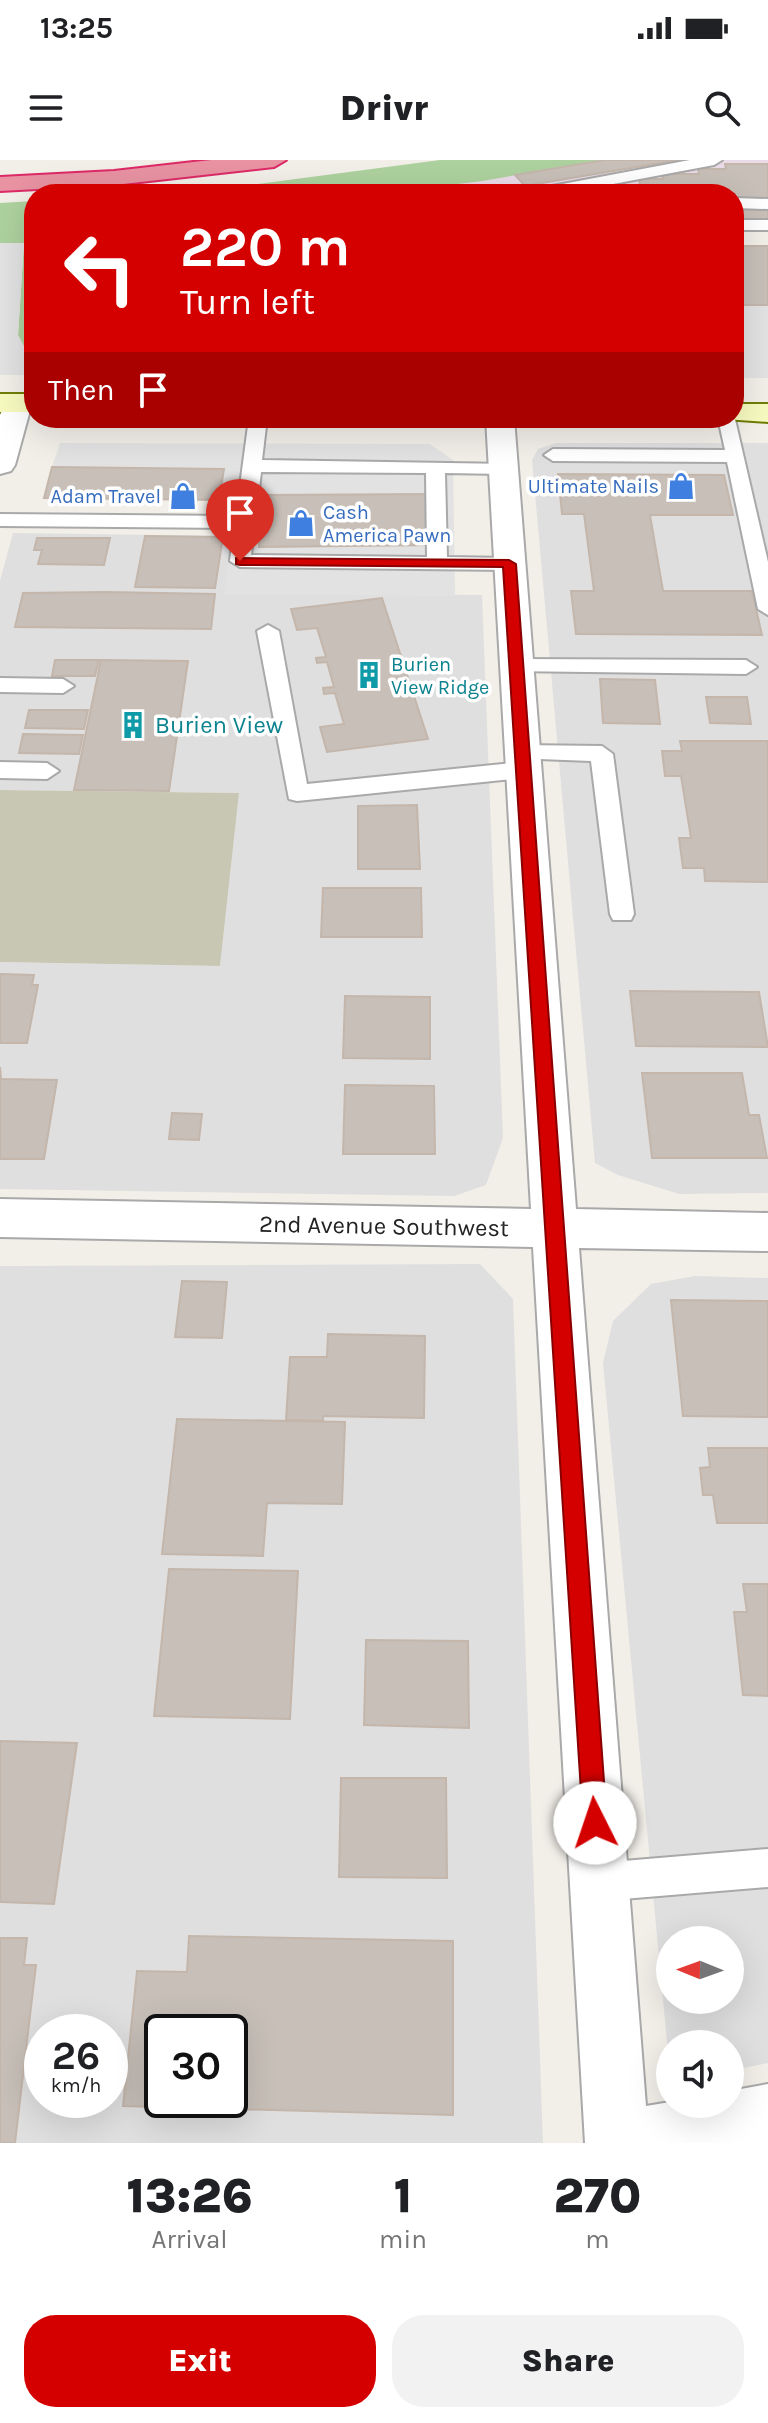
<!DOCTYPE html>
<style>
:root{--surface:#fff;--page:#f2f2f2;--text:#202124;--muted:#757577;--accent:#d40000}
body{margin:0;font-family:Karla,sans-serif;background:var(--page);color:var(--text);height:100vh;display:flex;flex-direction:column;font-size:30px;white-space:nowrap}
*{box-sizing:border-box;margin:0}
p{font-size:26px;color:var(--muted)}
.icon{flex:none;width:44px;height:44px;fill:none;stroke:currentColor;stroke-width:2;stroke-linecap:round;stroke-linejoin:round}
.map{position:relative;height:1983px;overflow:hidden}
.drawer{display:flex;flex-direction:column;background:var(--surface);flex:1}
.drawer>*{flex:none}
.top-card{position:absolute;left:24px;top:24px;width:720px;height:244px;border-radius:32px;box-shadow:0 8px 32px #0002;background:#d40000;color:#fff;overflow:hidden}
.needle{width:52px;rotate:271deg}
.tools{position:absolute;left:656px;top:1766px;display:grid;gap:16px}
.tools a{display:grid;place-items:center;width:88px;height:88px;border-radius:50%;background:var(--surface);box-shadow:0 8px 32px #0002;font-size:40px}
.speed{position:absolute;left:24px;top:1854px;display:flex;gap:16px;font-size:40px;font-weight:700;text-align:center}
.speed>*{display:grid;place-content:center;width:104px;height:104px;border-radius:50%;background:var(--surface);box-shadow:0 8px 32px #0002;line-height:1}
.speed small{font-size:20px;font-weight:400}
.speed .limit{border:4px solid #111;border-radius:12px;background:#fff;color:#111}
.pin{position:absolute;display:grid;place-items:center;width:68px;height:68px;color:#fff;margin:-82px -34px;border-radius:50% 50% 50% 0;rotate:-45deg;box-shadow:0 0 8px #0007}
.pin .icon{rotate:45deg}
.me{position:absolute;width:88px;margin:-44px;rotate:356deg;stroke-linejoin:round;filter:drop-shadow(0 0 6px #0008)}
.turn{display:flex;align-items:center;gap:28px;height:168px;padding:0 24px;font-size:36px}
.turn .icon{width:104px;height:104px;stroke-width:2.5}
.turn b{display:block;font-size:56px;line-height:68px}
.then{display:flex;align-items:center;height:76px;padding:0 24px;background:#0003;gap:16px;font-size:30px}
.eta{display:flex;justify-content:space-evenly;align-items:center;height:136px;text-align:center}
.eta b{font-size:48px;font-weight:800;line-height:56px}
.primary-button{display:flex;gap:16px;margin-top:auto;padding:16px 24px}
.primary-button a{flex:1;height:92px;border-radius:32px;background:var(--accent);color:#fff;font-size:32px;font-weight:800;line-height:92px;text-align:center}
.primary-button a+a{background:var(--page);color:var(--text)}
.status{display:flex;justify-content:space-between;align-items:center;height:56px;padding:0 40px;background:var(--surface);direction:ltr}
.status svg{height:22px;fill:currentColor}
header{display:flex;justify-content:space-between;align-items:center;height:104px;padding:0 24px;background:var(--surface);font-size:36px;font-weight:800}
.map>svg:first-child{display:block}
.residential{fill:#e0dfdf;fill-rule:evenodd}
.industrial{fill:#ebdbe8}
.construction{fill:#c7c7b4}
.forest{fill:#add19e}
.parking{fill:#e2e2e2}
.building{fill:#c7bfb8;stroke:#c4b6ab;stroke-width:2;fill-rule:evenodd}
.lines{fill:none;stroke-linecap:round;stroke-linejoin:round}
.service-casing{stroke:#a9a9a9;stroke-width:4}
.minor-casing{stroke:#a9a9a9;stroke-width:4}
.secondary-casing{stroke:#707d05;stroke-width:4}
.motorway-casing{stroke:#dc2a67;stroke-width:4}
.service{fill:#fff;fill-rule:evenodd}
.minor{fill:#fff;fill-rule:evenodd}
.secondary{fill:#f7fabf;fill-rule:evenodd}
.motorway{fill:#e892a2;fill-rule:evenodd}
.route{fill:#d40000;stroke:#8a0000;stroke-width:2}
.labels{text-anchor:middle;stroke-width:7;stroke-linejoin:round;paint-order:stroke}
.far-shop-label{font-size:20px;fill:#366cbe;stroke:#fff;text-anchor:end}
.far-culture-label{font-size:20px;fill:#0d838f;stroke:#fff;text-anchor:start}
.culture-label{font-size:24px;fill:#0d838f;stroke:#fff;text-anchor:start}
.street-label{font-size:24px;fill:#222;stroke:#fff}
</style>
<div class="status"><b>13:25</b><svg viewBox="0 0 49 12"><path d="M0 12V9h3v3zM5 12V6h3v6zM10 12V3h3v9zM15 12V0h3v12zM26 1h20v11H26zM47 4h2v5h-2z"/></svg></div>
<header><svg class="icon" aria-label="menu" viewBox="0 0 24 24"><path d="M4 6h16M4 12h16M4 18h16"/></svg>Drivr<svg class="icon" aria-label="search" viewBox="0 0 24 24"><circle cx="10" cy="10" r="6"/><path d="M15 15l6 6"/></svg></header>
<div class="map">
<svg width="768" height="1983" viewBox="0 0 768 1983">
<rect width="100%" height="100%" fill="#f2efe9"/>
<g class="residential">
<path d="M556 283H768V1033L679 1034 618 1015 595 1003 532 300 538 289Z"/>
<path d="M13 373 232 376 225 434 482 435 503 978 486 1025 454 1036 0 1029V802L220 806 239 633 0 630V421Z"/>
<path d="M480 1104 513 1139 543 1983H0V1106ZM42 1872H110V1940H42ZM162 1872H230V1940H162Z"/>
<path d="M695 1116 768 1118V1903L730 1911V1884H670V1914L603 1203 613 1161 651 1124ZM670 1780H730V1840H670Z"/>
</g>
<path class="industrial" d="M601 0H768V70H734V34H375L483 21Z"/>
<path class="construction" d="M0 630 239 633 220 806 0 802Z"/>
<g class="forest">
<path d="M440 0H601L483 21 375 34H132L236 27Z"/>
<path d="M34 41V206L18 175 24 83H0V43Z"/>
</g>
<g class="parking">
<path d="M0 83H24L18 175 34 206V215H0Z"/>
<rect x="734" y="145" width="34" height="73"/>
<path d="M60 283 430 284 453 300 455 436 224 434 232 376 219 340 224 309 52 307Z"/>
</g>
<g class="building">
<path d="M605 0H678L525 26 515 15Z"/>
<path d="M725 4H768V39L734 38V34H616L614 25H640L639 19H663L662 14H699L698 9H726Z"/>
<rect x="734" y="48" width="34" height="13"/>
<rect x="734" y="86" width="34" height="59"/>
<path d="M52 307 224 309 219 340 44 338Z"/>
<path d="M558 314 724 315 733 355H650L663 431H752L762 475 576 474 571 431H594L584 354H562Z"/>
<path d="M432 334 435 385 259 387 262 335Z"/>
<path d="M145 376 223 377 215 428 135 427Z"/>
<path d="M37 378H110L104 405 38 404 42 390H34Z"/>
<path d="M106 432 215 434 211 469 15 467 23 433Z"/>
<path d="M382 438 428 579 327 592 320 567 344 564 335 533 324 534 323 528 334 527 327 502 317 503 316 498 326 497 317 468 297 470 291 449Z"/>
<path d="M55 500H99L95 516H52Z"/>
<path d="M101 500 188 501 169 631 74 630Z"/>
<path d="M600 519 655 520 660 564 603 563Z"/>
<path d="M706 537H747L751 564 710 563Z"/>
<path d="M29 550H88L84 569 25 568Z"/>
<path d="M23 574 83 575 79 594 19 593Z"/>
<path d="M680 581H768V722L705 721 704 708H683L679 678H691L681 616H665L662 591H682Z"/>
<path d="M417 645 420 709H358V646Z"/>
<path d="M323 728H421L422 777H321Z"/>
<path d="M0 814 34 815 32 825H38L27 883H0Z"/>
<path d="M630 831 759 832 768 887 636 886Z"/>
<path d="M345 836 430 837V899L343 898Z"/>
<path d="M0 907 1 919 57 920 44 999H0Z"/>
<path d="M642 913H742L749 955H759L767 998H652Z"/>
<path d="M345 925 434 926 435 994H343Z"/>
<path d="M172 953 202 954 199 980 169 979Z"/>
<path d="M182 1121 227 1122 222 1178 175 1177Z"/>
<path d="M671 1140 768 1141V1257L683 1256Z"/>
<path d="M328 1174 425 1176 424 1258 323 1256V1261L286 1260 290 1197H327Z"/>
<path d="M177 1259 345 1262 342 1344 267 1343 263 1396 162 1394Z"/>
<path d="M708 1288H768V1363H717L713 1335H703L700 1308 710 1307Z"/>
<path d="M169 1409 298 1411 290 1559 154 1556Z"/>
<path d="M743 1424H768V1536L743 1535 734 1452H747Z"/>
<path d="M366 1480 468 1481 469 1568 364 1565Z"/>
<path d="M0 1581 77 1583 54 1744 0 1742Z"/>
<path d="M341 1618H446L447 1718 339 1717Z"/>
<path d="M189 1776 453 1781V1955L123 1946 137 1811 187 1812ZM162 1872H230V1940H162Z"/>
<path d="M0 1778H27L24 1805H36L15 1983H0Z"/>
</g>
<g class="lines">
<g class="service-casing">
<g id="service">
<path d="M690 0H722L714 5 560 34H528L536 29Z"/>
<path d="M734 38 768 39V49L734 48Z"/>
<rect x="734" y="60" width="34" height="10"/>
<path d="M734 255 768 402V455L758 449 727 302 553 301 544 295 553 289 725 290 718 258H734Z"/>
<path d="M249 258H267L262 300 510 304 513 308 503 314 445 313 447 397 509 398 519 404 509 410 240 407 230 401 234 368 0 366V354L236 356ZM261 312 426 313 427 397 251 395Z"/>
<path d="M268 465 279 471 307 624 522 602 534 610 522 618 297 641 289 639 257 471Z"/>
<path d="M516 499 746 500 757 507 746 514 508 511 505 506 508 501Z"/>
<path d="M0 518 63 519 74 526 63 533 0 532Z"/>
<path d="M521 585 602 586 613 594 634 754 631 760H613L610 754 591 601 513 598 510 593Z"/>
<path d="M0 602 47 603 59 611 47 619 0 618Z"/>
<path d="M768 1689V1727L599 1741 586 1735 580 1722 586 1709 599 1703Z"/>
</g>
</g>
<g class="minor-casing">
<g id="minor">
<path d="M18 234 28 237 32 243 15 305 11 311 0 314V255L8 237Z"/>
<path d="M486 258H514L576 1049 768 1053V1091L579 1088 646 1946 670 1942 730 1944V1931L768 1924V1983H585L533 1087 0 1077V1039L531 1049Z"/>
</g>
</g>
<g class="secondary-casing">
<g id="secondary">
<rect x="0" y="234" width="34" height="18"/>
<path d="M734 244H768V262L724 259 734 258Z"/>
</g>
</g>
<g class="motorway-casing">
<path id="motorway" d="M211 0H286L274 7 114 25 0 31V17L114 11Z"/>
</g>
<use href="#service" class="service"/>
<use href="#minor" class="minor"/>
<use href="#secondary" class="secondary"/>
<use href="#motorway" class="motorway"/>
</g>
<path class="route" d="M236 398 509 400 516 404 607 1663 604 1671 595 1675 587 1671 583 1663 503 407 240 405 236 404Z"/>
<defs>
<g id="shop-bare" transform="scale(2.16)"><path d="M-5-2.5h2.3a2.7 3.5 0 0 1 5.4 0H5L5.5 6h-11ZM-1.5-2.5h3a1.5 2.3 0 0 0-3 0Z" fill="#3f7fe0" stroke="#fff" stroke-width="2.5" paint-order="stroke"/></g>
<g id="building-bare" transform="scale(2.16)"><path d="M-4-6H4V6H1V3H-1V6H-4ZM-2.5-4.3h1.7v1.8h-1.7ZM.8-4.3h1.7v1.8H.8ZM-2.5-1h1.7V.8h-1.7ZM.8-1h1.7V.8H.8Z" fill="#0f9aa8" stroke="#fff" stroke-width="2.5" paint-order="stroke"/></g>
</defs>
<g fill-rule="evenodd">
<use href="#shop-bare" x="681" y="326"/>
<use href="#shop-bare" x="183" y="336"/>
<use href="#shop-bare" x="301" y="363"/>
<use href="#building-bare" x="369" y="515"/>
<use href="#building-bare" x="133" y="565"/>
</g>
<g class="labels">
<g class="far-shop-label">
<text x="659" y="333">Ultimate Nails</text>
<text x="161" y="343">Adam Travel</text>
<text x="323" y="359" text-anchor="start">Cash<tspan x="323" dy="23">America Pawn</tspan></text>
</g>
<g class="far-culture-label">
<text x="391" y="511">Burien<tspan x="391" dy="23">View Ridge</tspan></text>
</g>
<g class="culture-label">
<text x="155" y="573">Burien View</text>
</g>
<g class="street-label">
<text transform="translate(384 1066) rotate(1)" y="8">2nd Avenue Southwest</text>
</g>
</g>
</svg>
<div class="tools">
<a><svg class="needle" viewBox="-14 -14 28 28"><path d="M0-13l5 13h-10z" fill="#e53935"/><path d="M0 13l5-13h-10z" fill="#757577"/></svg></a>
<a><svg class="icon" aria-label="sound" viewBox="0 0 24 24"><path d="M4 9h4l5-4v14l-5-4H4zM17 9q2 3 0 6"/></svg></a>
</div>
<div class="speed"><div>26<small>km/h</small></div><div class="limit">30</div></div>
<div class="pin" style="left:240px;top:401px;background:#d93025"><svg class="icon" aria-label="arrive" viewBox="0 0 24 24"><path d="M6 21V4h12l-3 4 3 4H6"/></svg></div>
<svg class="me" style="left:595px;top:1663px" viewBox="-20 -20 40 40"><circle r="19" fill="#fff"/><path d="M0-13L10 11 0 6-10 11z" fill="#d40000"/></svg>
<div class="top-card">
<div class="turn"><svg class="icon" aria-label="left" viewBox="0 0 24 24"><path d="M17 20v-9H6M10 6l-5 5 5 5"/></svg><div><b>220 m</b>Turn left</div></div>
<div class="then">Then<svg class="icon" aria-label="arrive" viewBox="0 0 24 24"><path d="M6 21V4h12l-3 4 3 4H6"/></svg></div>
</div>
</div>
<section class="drawer">
<div class="eta">
<div><b>13:26</b><p>Arrival</p></div>
<div><b>1</b><p>min</p></div>
<div><b>270</b><p>m</p></div>
</div>
<div class="primary-button"><a>Exit</a><a>Share</a></div>
</section>
